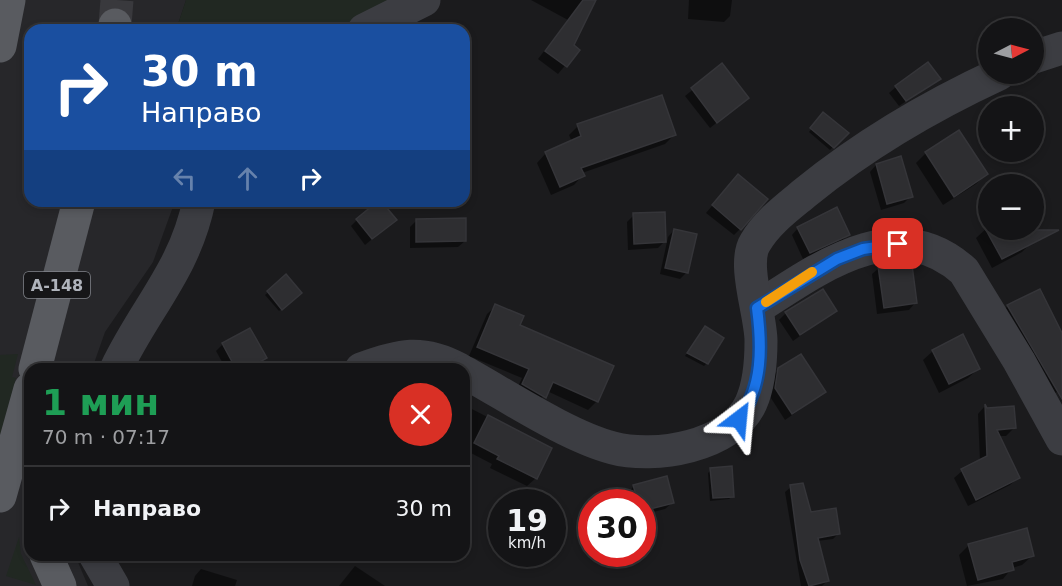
<!DOCTYPE html>
<html lang="ru">
<meta charset="utf-8">
<style>
:root{--surface:#141416;--page:#212123;--text:#f1f3f6;--muted:#9d9ea1;--line:#333335}
body{margin:0;font-family:"DejaVu Sans",sans-serif;background:var(--page);color:var(--text);height:100vh;display:flex;flex-direction:column;font-size:22px;white-space:nowrap}
*{box-sizing:border-box;margin:0}
p{font-size:20px;color:var(--muted)}
.icon{flex:none;width:33px;height:33px;fill:none;stroke:currentColor;stroke-width:2;stroke-linecap:round;stroke-linejoin:round}
.map{position:relative;flex:1;overflow:hidden}
.details{position:absolute;left:24px;top:363px;width:446px;height:198px;display:flex;flex-direction:column;background:var(--surface);border-radius:18px;box-shadow:0 3px 9px #0003,0 0 0 2px var(--line)}
.details>*{flex:none}
.hud{position:absolute;left:24px;top:24px;width:446px;height:183px;border-radius:18px;box-shadow:0 3px 9px #0003,0 0 0 2px var(--line);background:#1a4fa0;color:#fff;overflow:hidden}
.needle{width:39px;rotate:84deg}
.fabs{position:absolute;left:978px;top:18px;display:grid;gap:12px}
.fabs a{display:grid;place-items:center;width:66px;height:66px;border-radius:50%;background:var(--surface);box-shadow:0 3px 9px #0003,0 0 0 2px var(--line);font-size:30px}
.speed{position:absolute;left:488px;top:489px;display:flex;gap:12px;font-size:30px;font-weight:700;text-align:center}
.speed>*{display:grid;place-content:center;width:78px;height:78px;border-radius:50%;background:var(--surface);box-shadow:0 3px 9px #0003,0 0 0 2px var(--line);line-height:1}
.speed small{font-size:15px;font-weight:400}
.speed .limit{border:9px solid #d22;background:#fff;color:#111}
.pin{position:absolute;display:grid;place-items:center;width:51px;height:51px;color:#fff;margin:-26px;border-radius:12px;box-shadow:0 3px 9px #0006}
.me{position:absolute;width:66px;margin:-33px;rotate:29deg;stroke-linejoin:round;filter:drop-shadow(0 0 4px #0008)}
.turn{display:flex;align-items:center;gap:21px;height:126px;padding:0 18px;font-size:27px}
.turn .icon{width:78px;height:78px;stroke-width:2.5}
.turn b{display:block;font-size:42px;line-height:51px}
.lanes{display:flex;align-items:center;height:57px;padding:0 18px;background:#0003;justify-content:center;gap:30px;direction:ltr}
.lanes .off{opacity:.35}
.round{display:grid;place-items:center;flex:none;width:63px;height:63px;border-radius:32px;background:var(--page)}
.headline{display:flex;align-items:center;justify-content:space-between;height:102px;padding:0 18px}
h1{font-size:36px;font-weight:600;line-height:45px;color:#1e9e55}
ul{padding:0;list-style:none}
li{display:flex;align-items:center;gap:18px;height:84px;padding:0 18px;border-top:2px solid var(--line)}
li div{flex:1}
li b{display:block;font-size:22px}
li em{font-style:normal}
.map>svg:first-child{display:block}
.built{fill:#27272a}
.green{fill:#212822}
.shadow{fill:#0007}
.building{fill:#2e2e31;stroke:#353539;stroke-width:1.5}
.lines{fill:none;stroke-linecap:round;stroke-linejoin:round}
.major-tunnel{stroke:#39393d;stroke-width:33;stroke-dasharray:33 16;stroke-linecap:butt}
.minor{stroke:#3c3d42;stroke-width:33}
.major{stroke:#595b60;stroke-width:33}
.route-casing{stroke:#114b97;stroke-width:15}
.route{stroke:#1a73e8;stroke-width:10}
.slow{stroke:#f59e0b;stroke-width:10}
.labels{text-anchor:middle;stroke-width:6;stroke-linejoin:round;paint-order:stroke}
.shield{fill:#161618;stroke:#81848a;stroke-width:1.5}
.shield-label{font-size:16px;font-weight:bold;fill:#afb3bb}
</style>
<div class="map">
<svg width="1062" height="586" viewBox="0 0 1062 586">
<rect width="100%" height="100%" fill="#1b1b1d"/>
<path class="built" d="M0 0H186L176 30H30V201H175L153 262 105 332 92 369H30V555H75L88 586H0Z"/>
<g class="green">
<path d="M186 0H398L336 30H176Z"/>
<path d="M18 354 12 377 16 378 0 436V355Z"/>
<path d="M19 537 21 554 36 585 6 576Z"/>
</g>
<g class="shadow">
<path d="M531 0H594L572 46 578 50 558 74 538 59 568 20Z"/>
<path d="M689 0H732L730 16 724 22 688 19Z"/>
<path d="M722 66 747 98 710 128 685 96Z"/>
<path d="M939 79 899 106 889 93 896 87Z"/>
<path d="M821 117 847 133 830 150 809 132Z"/>
<path d="M578 126 674 135 665 144 582 173 583 175 574 185 551 195 537 163 546 153 572 142 569 135Z"/>
<path d="M958 132 986 174 976 184 943 205 916 163 926 153Z"/>
<path d="M900 158 911 196 904 203 881 210 870 172 876 165Z"/>
<path d="M732 182 740 229 734 235 706 213Z"/>
<path d="M634 215 665 241 658 248 628 250 627 222Z"/>
<path d="M357 220 388 226 365 245 351 226Z"/>
<path d="M416 221 465 241 458 247 410 248V227Z"/>
<path d="M988 227V230H1025L1032 242 1022 252 992 268 976 238Z"/>
<path d="M798 228 848 234 842 241 803 259 792 235Z"/>
<path d="M674 230 687 272 680 279 660 274 668 237Z"/>
<path d="M879 268 915 303 909 310 877 314 872 274Z"/>
<path d="M286 277 300 293 279 311 265 295Z"/>
<path d="M1039 291 1062 340V401L1057 392 1048 397 999 314 1008 306Z"/>
<path d="M496 306 597 401 588 410 547 391 536 405 515 393 522 378 469 356 487 314Z"/>
<path d="M835 311 793 341 779 320 786 313Z"/>
<path d="M702 331 707 363 704 366 685 356Z"/>
<path d="M223 344 265 358 250 369H226L216 351Z"/>
<path d="M933 351 978 369 968 378 939 393 923 360Z"/>
<path d="M779 369 825 392 785 420 769 395 772 377Z"/>
<path d="M464 405 550 449 536 478 527 486 490 468 492 464 467 451 472 440 464 436Z"/>
<path d="M984 407 1014 428 1006 436H999L1018 478 1010 485 968 506 954 478 962 471 980 462 978 414Z"/>
<path d="M711 470 733 496 729 499 710 501 708 473Z"/>
<path d="M634 486 672 503 665 509 642 515V502H630L628 493Z"/>
<path d="M791 487 810 513 838 534 833 539 817 541 828 580 822 586H801L785 492Z"/>
<path d="M969 545 1032 556 1022 565 1012 568 1003 579 967 586 959 555Z"/>
<path d="M355 566 385 586H339Z"/>
<path d="M201 569 237 580 235 586H192L195 576Z"/>
</g>
<g class="building">
<path d="M583 0H596L574 45 580 50 567 67 545 51Z"/>
<path d="M928 62 941 79 906 101 895 86Z"/>
<path d="M722 63 749 98 717 123 691 88Z"/>
<path d="M662 95 676 135 581 168 585 176 560 187 545 152 581 136 577 124Z"/>
<path d="M823 112 849 133 834 148 810 128Z"/>
<path d="M959 130 988 174 954 197 925 152Z"/>
<path d="M901 156 913 197 887 204 876 164Z"/>
<path d="M738 174 768 199 741 230 712 205Z"/>
<path d="M378 201H381L397 220 372 239 356 219Z"/>
<path d="M837 207 850 235 810 253 797 227Z"/>
<path d="M665 212 666 242 634 244 633 213Z"/>
<path d="M466 218V241L416 242V219Z"/>
<path d="M674 229 697 234 688 273 665 268Z"/>
<path d="M986 230H1059L1002 259Z"/>
<path d="M887 264 912 265 917 303 884 308 878 266Z"/>
<path d="M286 274 302 293 282 310 267 291Z"/>
<path d="M823 289 837 311 800 335 785 312Z"/>
<path d="M1040 289 1062 333V399L1007 305Z"/>
<path d="M495 304 524 316 520 325 614 366 598 402 553 382 546 398 522 384 529 369 477 347Z"/>
<path d="M705 326 724 338 708 364 687 353Z"/>
<path d="M250 328 267 358 247 369H236L222 343Z"/>
<path d="M963 334 980 369 949 384 932 350Z"/>
<path d="M801 354 826 392 792 414 775 388 778 368Z"/>
<path d="M985 404 987 408 1014 406 1016 428 997 430 1020 478 976 500 961 469 987 456Z"/>
<path d="M488 415 552 448 537 479 497 459 499 456 474 443Z"/>
<path d="M732 466 734 497 713 498 710 468Z"/>
<path d="M667 476 674 503 642 511V502H638L633 485Z"/>
<path d="M803 483 811 512 836 508 840 534 818 538 829 581 809 586 800 560 790 485Z"/>
<path d="M1027 528 1034 556 1012 562 1014 570 978 580 968 544Z"/>
</g>
<g class="lines">
<path class="major-tunnel" d="M115 25 117 0"/>
<g class="minor">
<path d="M364 30 424 0"/>
<path d="M1034 57 1062 48"/>
<path d="M757 308C819 268 896 210 964 271L1019 361 1062 439"/>
<path d="M116 369C145 308 185 270 199 201"/>
<path d="M361 369C399 355 422 349 459 369"/>
<path d="M464 372C506 395 567 436 613 448 654 459 731 447 751 403 759 385 761 360 761 341 761 315 742 264 755 243 767 222 788 207 806 192 865 144 930 106 999 74"/>
<path d="M95 555 113 586"/>
</g>
<g class="major">
<path d="M114 30 115 25"/>
<path d="M0 46 9 0"/>
<path d="M35 369 79 201"/>
<path d="M0 496 30 389"/>
<path d="M46 555 60 586"/>
</g>
</g>
<g class="lines">
<g class="route-casing">
<path id="route" d="M739 419C763 387 762 346 757 308L837 259 863 249 898 244"/>
</g>
<use href="#route" class="route"/>
<path class="slow" d="M766 302 812 272"/>
</g>
<g class="labels">
<rect class="shield" x="24" y="272" width="66" height="26" rx="4.5"/>
<g class="shield-label">
<text x="57" y="291">А-148</text>
</g>
</g>
</svg>
<div class="fabs">
<a><svg class="needle" viewBox="-14 -14 28 28"><path d="M0-13l5 13h-10z" fill="#e53935"/><path d="M0 13l5-13h-10z" fill="#9d9ea1"/></svg></a>
<a>+</a>
<a>−</a>
</div>
<div class="speed"><div>19<small>km/h</small></div><div class="limit">30</div></div>
<div class="pin" style="left:898px;top:244px;background:#d93025"><svg class="icon" aria-label="arrive" viewBox="0 0 24 24"><path d="M6 21V4h12l-3 4 3 4H6"/></svg></div>
<svg class="me" style="left:739px;top:419px" viewBox="-20 -20 40 40"><path d="M0-17L14 15 0 8-14 15z" fill="#1a73e8" stroke="#fff" stroke-width="4"/></svg>
<div class="hud">
<div class="turn"><svg class="icon" aria-label="right" viewBox="0 0 24 24"><path d="M7 20v-9h11M14 6l5 5-5 5"/></svg><div><b>30 m</b>Направо</div></div>
<div class="lanes"><svg class="icon off" aria-label="left" viewBox="0 0 24 24"><path d="M17 20v-9H6M10 6l-5 5 5 5"/></svg><svg class="icon off" aria-label="ahead" viewBox="0 0 24 24"><path d="M12 20V5M6 11l6-6 6 6"/></svg><svg class="icon" aria-label="right" viewBox="0 0 24 24"><path d="M7 20v-9h11M14 6l5 5-5 5"/></svg></div>
</div>
<section class="details">
<div class="headline"><div><h1>1 мин</h1><p>70 m · 07:17</p></div><a class="round" style="background:#d93025;color:#fff"><svg class="icon" aria-label="close" viewBox="0 0 24 24"><path d="M6 6l12 12M18 6L6 18"/></svg></a></div>
<ul>
<li><svg class="icon" aria-label="right" viewBox="0 0 24 24"><path d="M7 20v-9h11M14 6l5 5-5 5"/></svg><div><b>Направо</b></div><em>30 m</em></li>
</ul>
</section>
</div>
